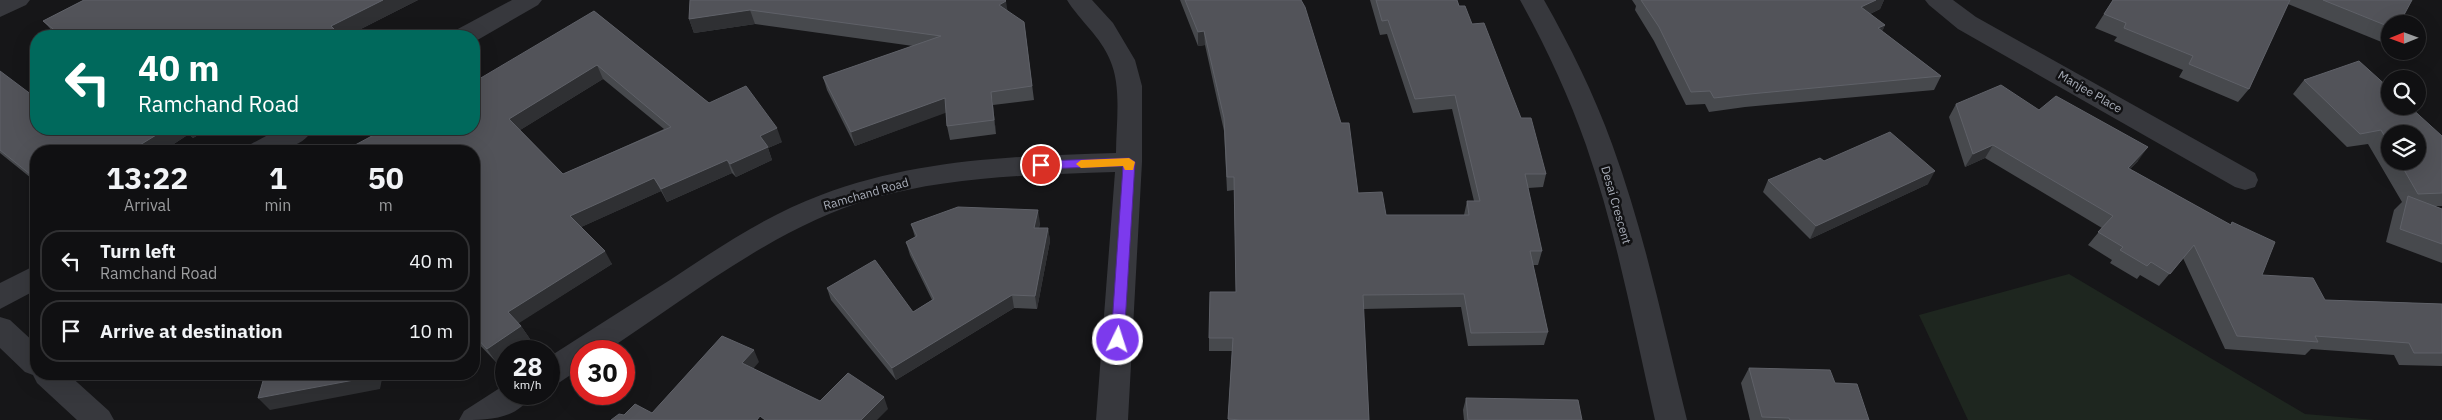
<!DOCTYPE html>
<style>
:root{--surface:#101012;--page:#19191b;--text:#f1f3f6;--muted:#9c9d9f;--line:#303032}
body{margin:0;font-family:"IBM Plex Sans",sans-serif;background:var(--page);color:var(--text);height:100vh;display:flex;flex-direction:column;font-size:19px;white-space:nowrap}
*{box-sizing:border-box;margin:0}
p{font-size:16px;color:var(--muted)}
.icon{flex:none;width:28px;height:28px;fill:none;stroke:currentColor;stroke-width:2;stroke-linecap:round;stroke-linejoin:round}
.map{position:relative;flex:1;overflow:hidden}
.side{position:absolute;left:30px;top:145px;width:450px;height:235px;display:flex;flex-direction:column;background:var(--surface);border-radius:20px;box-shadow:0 5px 20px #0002,0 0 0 1px var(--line)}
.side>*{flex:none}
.hud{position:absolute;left:30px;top:30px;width:450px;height:105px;border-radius:20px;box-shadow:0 5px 20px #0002,0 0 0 1px var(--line);background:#00695c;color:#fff;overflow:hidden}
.needle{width:32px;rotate:269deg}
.tools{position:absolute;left:2381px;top:15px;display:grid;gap:10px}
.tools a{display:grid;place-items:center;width:45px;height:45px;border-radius:50%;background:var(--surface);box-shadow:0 5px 20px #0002,0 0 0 1px var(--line);font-size:25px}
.speed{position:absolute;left:495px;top:340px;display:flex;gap:10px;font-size:25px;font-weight:700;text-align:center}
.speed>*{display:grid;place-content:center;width:65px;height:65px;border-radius:50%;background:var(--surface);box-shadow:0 5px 20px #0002,0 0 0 1px var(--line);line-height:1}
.speed small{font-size:12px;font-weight:400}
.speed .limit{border:8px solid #d22;background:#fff;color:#111}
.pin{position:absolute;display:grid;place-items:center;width:42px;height:42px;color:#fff;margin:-21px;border:2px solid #fff;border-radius:50%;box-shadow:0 1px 5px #0007}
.me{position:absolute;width:55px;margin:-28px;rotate:4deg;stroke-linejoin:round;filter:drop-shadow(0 0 4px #0008)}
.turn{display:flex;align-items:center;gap:18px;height:105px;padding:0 25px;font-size:22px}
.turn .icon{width:65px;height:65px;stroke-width:2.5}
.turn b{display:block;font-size:35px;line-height:42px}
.eta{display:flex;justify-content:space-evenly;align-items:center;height:85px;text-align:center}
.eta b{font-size:30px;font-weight:800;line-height:35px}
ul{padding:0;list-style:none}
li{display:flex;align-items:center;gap:15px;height:62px;margin:0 10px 8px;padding:0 15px;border:2px solid var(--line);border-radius:20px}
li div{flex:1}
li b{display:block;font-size:19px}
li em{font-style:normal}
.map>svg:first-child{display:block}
.green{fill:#1e261f}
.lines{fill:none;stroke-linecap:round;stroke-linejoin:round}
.minor{fill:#37383d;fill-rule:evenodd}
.wall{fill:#47494d;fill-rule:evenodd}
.shaded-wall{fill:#2f3033}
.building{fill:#525359;stroke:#5f6168;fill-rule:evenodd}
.route{fill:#7c3aed;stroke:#51269a}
.slow{fill:#f59e0b}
.labels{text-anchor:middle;stroke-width:5;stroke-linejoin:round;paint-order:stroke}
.street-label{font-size:12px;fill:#a8adb8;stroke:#111113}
</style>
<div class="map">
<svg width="2442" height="420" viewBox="0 0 2442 420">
<rect width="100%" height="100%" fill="#161618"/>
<path class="green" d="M2069 274 2305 414 2375 420H1968L1919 315Z"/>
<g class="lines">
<g class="minor">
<path d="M0 0H30L26 5 0 17Z"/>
<path d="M512 0H542L538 5 474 42V36H453L456 30Z"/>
<path d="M1067 0H1092L1113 23 1135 60 1142 86V162L1128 420H1096L1115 172C1034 175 950 176 871 199 777 226 687 298 606 351H581V368L560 382 549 386V357C589 331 629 306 670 280 718 248 767 215 821 195 916 159 1016 156 1116 153 1116 124 1122 87 1110 60 1101 37 1080 21 1067 0Z"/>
<path d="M1520 0H1544C1570 46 1594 94 1612 144 1645 234 1664 328 1687 420H1655C1634 328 1617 234 1586 145 1568 94 1546 47 1520 0Z"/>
<path d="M1925 0H1953L1976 17 2255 173 2258 180 2255 187 2245 190 2235 187 1958 29 1929 5Z"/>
<path d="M279 129H313C300 152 270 151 247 151L251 144Z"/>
<path d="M36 265V290L0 309V283Z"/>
<path d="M0 317 10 320 36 344V374H68L109 411 114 420H77L37 383 33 375 25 372 0 348Z"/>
<path d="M506 384V394H531C519 420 486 420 459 420L464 411Z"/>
</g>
</g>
<g class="wall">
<path d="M84 0H418L347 36H57L43 21Z"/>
<path d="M690 0 1007 11 1024 22 1034 100 993 105 996 134 950 140 947 126 946 112 855 146 827 90 823 77 913 46 755 24 694 33 689 19Z"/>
<path d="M1180 0H1301L1358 193 1386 215H1464L1467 201H1474L1452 109 1413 113 1387 34 1380 35 1370 0H1457L1459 6 1472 24 1521 118 1546 174 1543 187 1528 188 1542 251 1538 265H1533L1548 332 1544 345 1468 346 1461 307 1363 309 1369 420H1228L1232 351H1209V338L1236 292 1234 190 1227 191 1224 131 1205 45 1198 46Z"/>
<path d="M1632 0H1884L1880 9 1870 14 1885 25 1882 31 1941 76 1934 90 1745 107 1709 112 1705 104 1686 105 1654 41 1635 10 1636 6Z"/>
<path d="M2113 0H2412L2390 24V37L2384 43 2288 4 2249 89 2238 102 2179 77 2183 70 2114 41 2117 37 2095 28Z"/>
<path d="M594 11 709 103 782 142 768 148 772 160 736 177 732 173 667 202 661 191 581 227 612 264 518 323 521 326 530 339 496 362 474 339V151L381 131 379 129H474ZM603 79 664 129 563 174 520 130Z"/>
<path d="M0 71 36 129H208L193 138 189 134 163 151H36V182L0 153Z"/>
<path d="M2304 80 2442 136V206H2435L2442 209V263L2386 242 2394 210 2402 202 2368 144 2347 147 2293 94ZM2390 134 2418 161H2390Z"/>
<path d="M1956 104 2039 110 2138 161 2130 169 2230 225 2232 222 2262 275 2325 300 2442 304V366L2399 365 2394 355 2311 349 2305 355 2225 349 2183 258 2159 286 2140 275 2137 279 2110 263 2112 260 2088 245 2102 228 1985 158 1965 167 1949 117Z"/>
<path d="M1824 161 1928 184 1810 239 1763 192 1768 180Z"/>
<path d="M1040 223 1039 228H1048L1050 241 1037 309 1014 308 896 380 831 300 827 288 913 312 932 300 910 255 906 242 915 237 911 224Z"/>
<path d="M1749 368 1835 383 1869 420H1750L1741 383Z"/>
<path d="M1466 398 1582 420H1464L1463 410Z"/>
</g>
<g class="shaded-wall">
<path d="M383 0H418L347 36H332L331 26Z"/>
<path d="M1876 0H1884L1880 9 1855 21 1861 7Z"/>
<path d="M1006 1 1008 14 999 5Z"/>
<path d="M750 10 755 24 694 33 689 19Z"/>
<path d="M1885 25 1879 39 1878 28Z"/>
<path d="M1204 31 1205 45 1198 46V32Z"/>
<path d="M597 65 603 79 517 132 509 119Z"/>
<path d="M991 92 993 105 996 134 994 120Z"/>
<path d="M945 98 948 112 855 146 851 132Z"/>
<path d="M777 128 782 142 768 148 772 160 736 177 730 164 760 136Z"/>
<path d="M166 129H185L189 134 163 151H130Z"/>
<path d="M185 129H208L193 138Z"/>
<path d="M1993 145 1985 158 1965 167 1973 154Z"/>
<path d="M2148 147 2138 161 2118 181 2128 168Z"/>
<path d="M727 160 732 173 667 202 661 189Z"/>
<path d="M1935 171 1928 184 1810 239 1816 226Z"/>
<path d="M654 178 661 191 577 229 570 216Z"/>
<path d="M1038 210 1040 223 1036 241 1034 228Z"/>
<path d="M1048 228 1050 241 1037 309 1035 296Z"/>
<path d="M605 251 612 264 516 325 508 312Z"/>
<path d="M1012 295 1014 308 896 380 892 368Z"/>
<path d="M521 326 530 339 512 351H506V355L496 362 487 349Z"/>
<path d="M754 350 759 362 747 376 742 363Z"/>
<path d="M230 374H243L235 380Z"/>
<path d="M371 374H383L380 389 270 410 258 398Z"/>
<path d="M884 397 888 409 877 420H861Z"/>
</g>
<g class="building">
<path d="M84 0H383L331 26 338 33 332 36H62L43 21Z"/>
<path d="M690 0H1005L1006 1 999 5 1024 22 1032 86 991 92 994 120 947 126 945 98 851 132 823 77 941 36 750 10 689 19Z"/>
<path d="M1185 0H1301L1305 7 1341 123H1349L1358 193 1382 192 1386 215H1469L1467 201H1480L1455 95 1415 99 1388 20 1382 21 1376 0H1457L1459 6H1465L1472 24 1484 23 1521 118H1531L1546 174H1525L1542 251H1530L1548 332 1471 333 1464 294 1363 295 1369 420H1241L1228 419 1233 338H1209L1210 292H1236L1234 177H1227L1224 118 1204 31 1198 32Z"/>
<path d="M1641 0H1876L1861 7 1885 25 1878 28 1941 76 1750 94 1714 98 1710 91 1691 92 1659 27Z"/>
<path d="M2113 0H2290L2249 89 2189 64 2193 56 2124 28 2126 23 2104 14Z"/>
<path d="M2323 0H2412L2399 24H2390V27Z"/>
<path d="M594 11 709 103 746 86 777 128 760 136 768 147 730 164 727 160 661 189 654 178 570 216 605 251 508 312 521 326 487 349 474 335V151H344L383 130 382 129H474V82ZM597 65 671 127 563 174 509 119Z"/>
<path d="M2359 61 2390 89V106H2409L2442 136V193L2418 194 2399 161H2418V134H2390V146L2381 130 2360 134 2304 80Z"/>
<path d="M0 71 36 98V129H166L130 151H36V179L0 150Z"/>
<path d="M2001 85 2039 110 2056 96 2148 147 2128 168 2231 225 2232 222 2275 242 2262 275 2313 278 2325 300 2442 304V353H2414L2409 343 2315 336 2318 342 2237 336 2194 245 2170 274 2151 262 2147 266 2120 250 2123 247 2098 232 2113 216 1993 145 1973 154 1956 104Z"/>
<path d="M1890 132 1935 171 1816 226 1768 180 1820 158 1824 161Z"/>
<path d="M2408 196 2442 209V244L2400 229Z"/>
<path d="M958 207 1038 210 1034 228H1048L1035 296 1012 295 892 368 827 288 875 260 913 312 934 299 906 242 917 236 911 224Z"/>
<path d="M722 336 754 350 742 363 820 401 848 373 884 397 861 420H765L760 416 757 420H611L619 414 624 415 635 404 652 413Z"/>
<path d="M1749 368 1830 370 1835 383 1857 384 1869 420H1790L1789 418 1762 417Z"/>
<path d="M265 374H371L370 377 258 398Z"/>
<path d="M1466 398 1578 400 1582 420H1468Z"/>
</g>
<path class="route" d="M1129 158 1135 162 1124 340 1118 346 1111 340 1123 166 1041 169 1036 165 1041 161Z"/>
<path class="slow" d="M1129 158 1135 162 1133 170H1125L1123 166 1081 168 1076 164 1081 160Z"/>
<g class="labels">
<g class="street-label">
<text transform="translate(2090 92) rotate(30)" y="4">Manjee Place</text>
<text transform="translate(866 194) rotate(-16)" y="4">Ramchand Road</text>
<text transform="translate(1616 205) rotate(74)" y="4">Desai Crescent</text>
</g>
</g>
</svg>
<div class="tools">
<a><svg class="needle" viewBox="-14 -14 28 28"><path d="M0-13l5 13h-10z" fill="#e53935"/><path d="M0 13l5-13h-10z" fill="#9c9d9f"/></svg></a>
<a><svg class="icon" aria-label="search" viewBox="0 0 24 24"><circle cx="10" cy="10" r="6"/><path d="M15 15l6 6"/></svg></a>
<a><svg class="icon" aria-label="layers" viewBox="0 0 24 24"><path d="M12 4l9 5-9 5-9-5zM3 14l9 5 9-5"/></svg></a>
</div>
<div class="speed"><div>28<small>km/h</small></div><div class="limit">30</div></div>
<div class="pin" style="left:1041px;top:165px;background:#d93025"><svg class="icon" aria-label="arrive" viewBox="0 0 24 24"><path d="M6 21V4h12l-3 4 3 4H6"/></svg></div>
<svg class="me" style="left:1118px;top:340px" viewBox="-20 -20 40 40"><circle r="17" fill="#7c3aed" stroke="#fff" stroke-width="3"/><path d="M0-11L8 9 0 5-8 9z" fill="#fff"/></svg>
<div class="hud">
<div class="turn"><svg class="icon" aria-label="left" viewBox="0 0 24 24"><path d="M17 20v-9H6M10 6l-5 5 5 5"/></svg><div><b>40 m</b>Ramchand Road</div></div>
</div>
<section class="side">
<div class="eta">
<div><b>13:22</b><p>Arrival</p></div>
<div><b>1</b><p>min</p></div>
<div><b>50</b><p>m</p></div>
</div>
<ul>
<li><svg class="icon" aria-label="left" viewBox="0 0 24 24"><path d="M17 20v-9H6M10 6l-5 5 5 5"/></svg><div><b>Turn left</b><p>Ramchand Road</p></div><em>40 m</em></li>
<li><svg class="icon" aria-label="arrive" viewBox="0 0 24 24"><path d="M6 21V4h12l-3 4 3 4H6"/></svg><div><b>Arrive at destination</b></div><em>10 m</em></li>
</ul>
</section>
</div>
